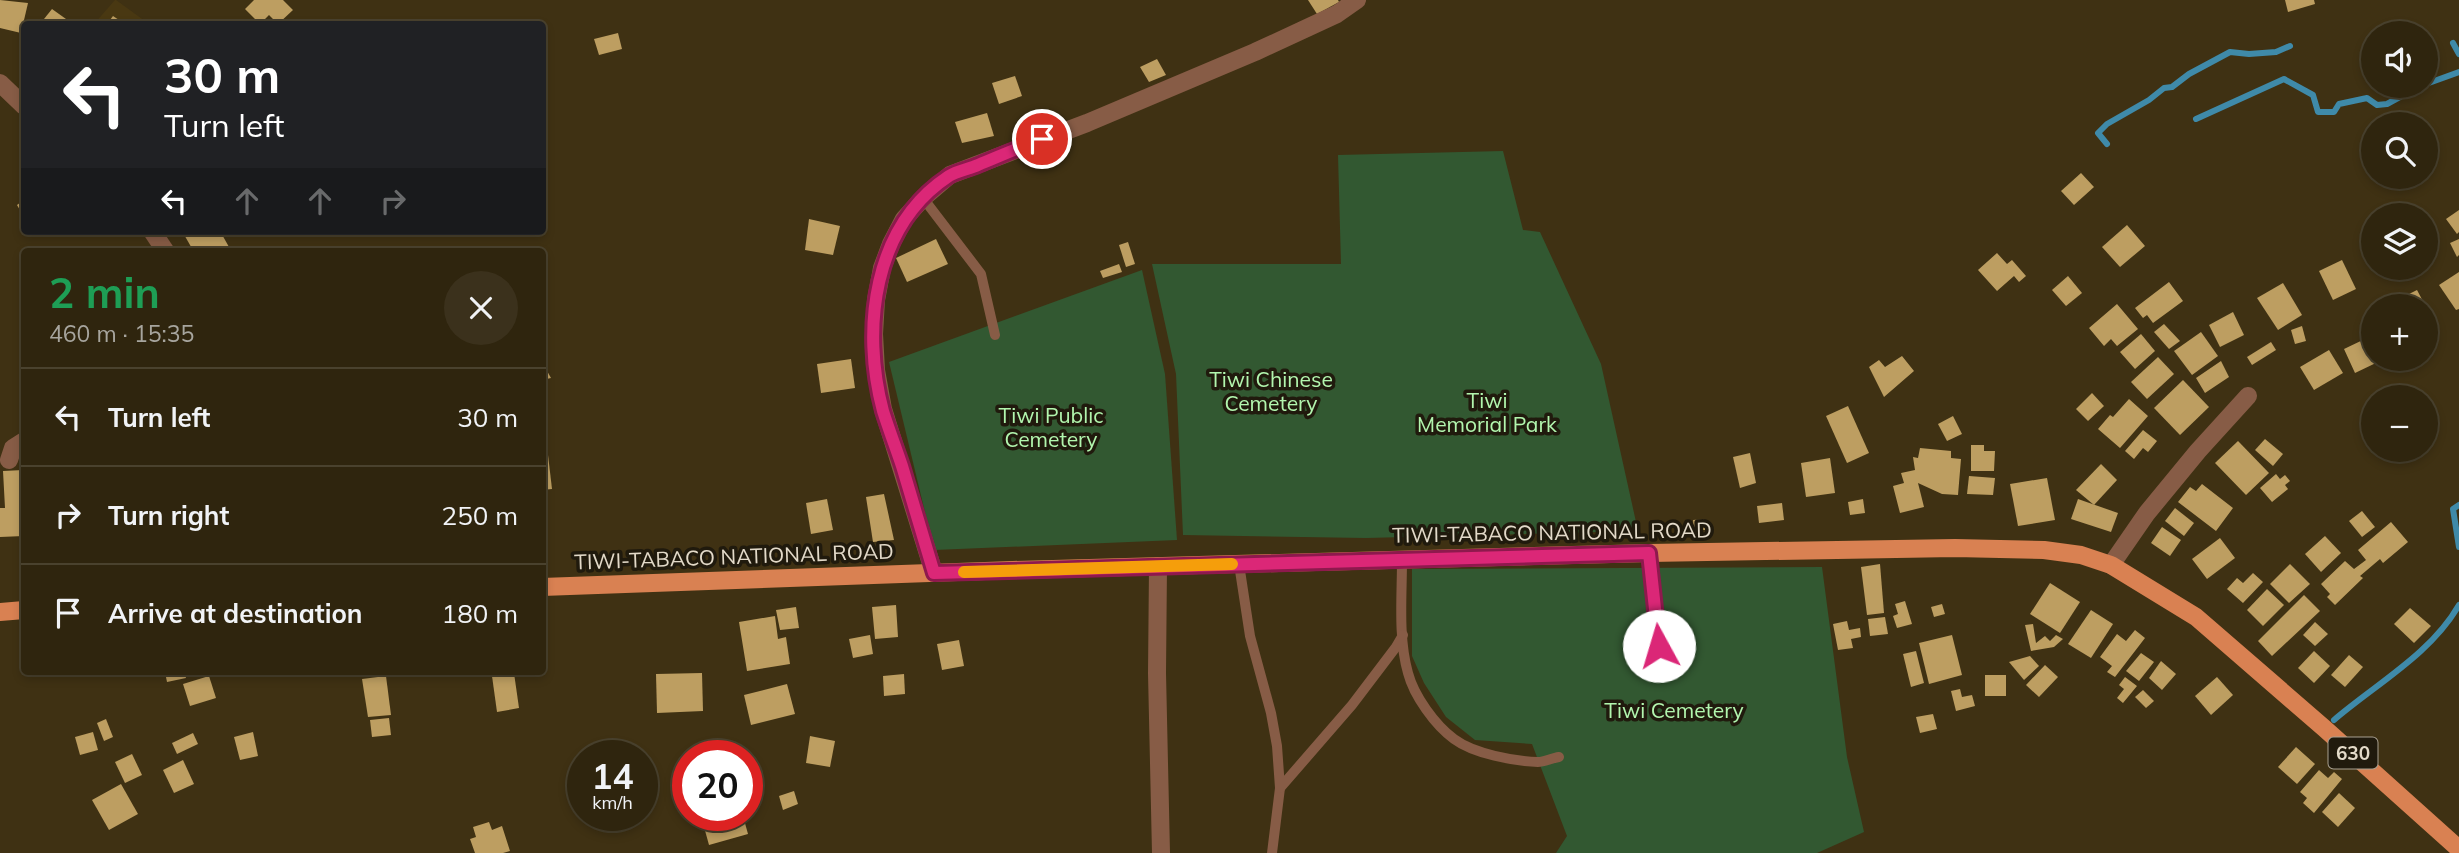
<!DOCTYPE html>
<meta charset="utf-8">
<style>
:root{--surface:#2f250e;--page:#3b311c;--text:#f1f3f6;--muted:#a7a59e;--line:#4a422e}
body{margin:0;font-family:Mulish,sans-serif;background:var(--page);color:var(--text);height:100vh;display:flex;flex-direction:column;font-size:26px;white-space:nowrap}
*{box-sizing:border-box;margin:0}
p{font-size:23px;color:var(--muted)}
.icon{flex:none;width:38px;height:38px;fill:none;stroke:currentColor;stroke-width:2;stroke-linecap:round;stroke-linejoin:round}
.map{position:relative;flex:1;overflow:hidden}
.details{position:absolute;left:21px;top:248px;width:525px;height:427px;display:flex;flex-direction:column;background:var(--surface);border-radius:7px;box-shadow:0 4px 10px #0003,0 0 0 2px var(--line)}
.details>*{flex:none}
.guide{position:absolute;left:21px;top:21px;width:525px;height:214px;border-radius:7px;box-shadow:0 4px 10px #0003,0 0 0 2px var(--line);background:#202124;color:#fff;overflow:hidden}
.tools{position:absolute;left:2361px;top:21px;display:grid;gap:14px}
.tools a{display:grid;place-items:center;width:77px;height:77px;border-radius:50%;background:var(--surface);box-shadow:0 4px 10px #0003,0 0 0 2px var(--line);font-size:35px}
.speed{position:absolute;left:567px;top:740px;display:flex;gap:14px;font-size:35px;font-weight:700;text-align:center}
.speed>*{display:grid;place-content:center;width:91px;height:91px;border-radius:50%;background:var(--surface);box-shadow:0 4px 10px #0003,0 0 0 2px var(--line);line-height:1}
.speed small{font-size:18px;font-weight:400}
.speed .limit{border:10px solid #d22;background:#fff;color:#111}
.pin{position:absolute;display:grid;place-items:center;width:60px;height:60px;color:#fff;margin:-30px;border:4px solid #fff;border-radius:50%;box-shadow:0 2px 7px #0007}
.me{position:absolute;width:77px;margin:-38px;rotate:354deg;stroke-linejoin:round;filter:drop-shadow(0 0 5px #0008)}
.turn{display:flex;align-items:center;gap:24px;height:147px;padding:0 28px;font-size:32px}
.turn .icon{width:91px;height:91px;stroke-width:2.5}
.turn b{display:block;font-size:49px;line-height:60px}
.lanes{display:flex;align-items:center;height:66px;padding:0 28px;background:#0003;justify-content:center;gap:35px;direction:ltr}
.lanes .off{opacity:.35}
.round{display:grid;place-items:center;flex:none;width:74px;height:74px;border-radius:37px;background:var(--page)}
.overview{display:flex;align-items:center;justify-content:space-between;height:119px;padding:0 28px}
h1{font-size:42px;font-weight:700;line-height:52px;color:#1e9e55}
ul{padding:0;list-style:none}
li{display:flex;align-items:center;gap:21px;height:98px;padding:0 28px;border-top:2px solid var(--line)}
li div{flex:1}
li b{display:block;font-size:26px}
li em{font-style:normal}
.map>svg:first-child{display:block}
.built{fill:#493812}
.green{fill:#325831}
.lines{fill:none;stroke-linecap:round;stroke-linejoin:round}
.stream{stroke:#3f8aa9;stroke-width:6}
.building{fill:#bd9e61}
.lane{stroke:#875c46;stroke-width:10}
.street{stroke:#875c46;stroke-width:18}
.primary{stroke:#d98152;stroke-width:18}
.route-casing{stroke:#8e194d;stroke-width:18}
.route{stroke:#db2777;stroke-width:12}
.slow{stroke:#f59e0b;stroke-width:12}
.labels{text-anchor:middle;stroke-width:7;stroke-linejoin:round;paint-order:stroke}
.shield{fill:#201a0d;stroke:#a8a091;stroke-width:2}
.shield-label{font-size:19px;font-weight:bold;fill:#e3dac9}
.park-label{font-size:21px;fill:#b2f6ae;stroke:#201a0d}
.street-label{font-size:21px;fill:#e3dac9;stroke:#201a0d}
</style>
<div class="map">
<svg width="2459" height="853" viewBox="0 0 2459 853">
<rect width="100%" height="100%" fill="#3f3113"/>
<path class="built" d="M115 0H116L149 24H94Z"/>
<g class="green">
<path d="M1503 151 1523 230 1540 232 1601 364 1638 531 1366 538 1183 535 1176 374 1152 264H1341L1338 155Z"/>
<path d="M1142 270 1165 374 1177 540 934 550 889 362Z"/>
<path d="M1822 567 1847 757 1864 832 1817 853H1556L1567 836 1532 744 1475 740 1446 717 1424 683 1412 656V569Z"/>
</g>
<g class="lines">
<g class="stream">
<path d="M2453 43 2459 54"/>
<path d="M2426 84 2459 72"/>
<path d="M2196 119 2284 79 2313 95 2318 112H2334L2339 104 2367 98 2377 105 2387 104 2420 86"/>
<path d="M2107 144 2098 133 2107 124 2149 100 2164 88 2172 87 2189 74 2230 52 2249 54 2276 52 2290 46"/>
<path d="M2459 505 2453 509 2459 547"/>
<path d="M2334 720C2376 684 2431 654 2459 605"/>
</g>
</g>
<g class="building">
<path d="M0 0 28 3 21 33 0 28Z"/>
<path d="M254 0H283L293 10 278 24 269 15 260 24 245 9Z"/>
<path d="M1308 0H1338L1339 2 1317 14Z"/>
<path d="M2285 0H2314L2315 4 2288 12Z"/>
<path d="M52 9 73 24H40Z"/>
<path d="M113 16 125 24H107Z"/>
<path d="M618 33 622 49 599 55 594 39Z"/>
<path d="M1157 59 1166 75 1149 82 1140 67Z"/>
<path d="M1015 76 1022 96 999 104 992 83Z"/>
<path d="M987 113 994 136 962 143 955 122Z"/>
<path d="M2081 173 2094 187 2074 205 2061 191Z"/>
<path d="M24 200V217L17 205Z"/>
<path d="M2459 210V232L2457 234 2446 219Z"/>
<path d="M809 219 840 226 833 255 805 250Z"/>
<path d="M2127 225 2145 246 2120 267 2102 247Z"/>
<path d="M182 231H220L229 247 220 252H194Z"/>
<path d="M936 239 948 264 907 282 896 258Z"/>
<path d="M2459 239V255L2457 257 2450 243Z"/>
<path d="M1128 242 1135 264 1126 267 1119 245Z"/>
<path d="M1997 253 2007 264 2012 260 2026 276 2019 282 2014 276 1997 291 1978 270Z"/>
<path d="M2342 260 2356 289 2333 300 2319 271Z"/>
<path d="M1119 264 1122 272 1103 278 1100 271Z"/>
<path d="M2459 272V309L2456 310 2439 285Z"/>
<path d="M2068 276 2082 293 2066 306 2052 290Z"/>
<path d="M2169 282 2183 301 2153 323 2147 315 2143 318 2135 308Z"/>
<path d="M2283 283 2302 315 2278 330 2257 298Z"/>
<path d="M2417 290 2433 320 2426 324V306H2398L2395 301Z"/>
<path d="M2117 304 2138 329 2117 346 2111 339 2104 346 2089 328Z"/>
<path d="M2233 312 2244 335 2220 347 2209 325Z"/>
<path d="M2164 324 2180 341 2169 349 2154 332Z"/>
<path d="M2302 326 2306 341 2295 344 2291 330Z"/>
<path d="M2201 332 2218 356 2192 375 2174 351Z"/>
<path d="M2141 334 2155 351 2135 369 2120 352Z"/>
<path d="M2367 338 2373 350V359H2377L2378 362 2355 373 2344 349Z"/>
<path d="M2271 342 2276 350 2252 365 2247 357Z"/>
<path d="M2329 350 2343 373 2314 390 2300 367Z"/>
<path d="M1902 356 1914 371 1884 397 1869 367 1879 360 1885 367Z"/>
<path d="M2158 357 2174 374 2147 399 2131 382Z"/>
<path d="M851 359 855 388 821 393 817 364Z"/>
<path d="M2221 361 2229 377 2205 393 2196 378Z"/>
<path d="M542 362 551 378 542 380Z"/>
<path d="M2183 380 2209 407 2180 435 2154 408Z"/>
<path d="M2092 393 2104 406 2088 421 2076 409Z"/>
<path d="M2129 399 2148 416 2120 448 2098 429 2110 415 2113 417Z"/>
<path d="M1848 406 1869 453 1847 463 1826 416Z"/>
<path d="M1953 416 1962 434 1947 441 1938 424Z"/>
<path d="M2143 430 2157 441 2148 452 2143 448 2134 459 2125 451Z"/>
<path d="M2265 439 2283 454 2273 466 2255 450Z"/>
<path d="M2238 441 2269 473 2246 495 2215 463Z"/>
<path d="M1971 445H1984V451H1995L1994 471H1971Z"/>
<path d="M1920 448 1951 451V458L1961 459 1958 495 1942 494 1918 483 1924 507 1900 513 1893 486 1904 483 1901 473 1915 470 1913 457 1918 458Z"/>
<path d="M1750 453 1756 483 1740 488 1733 457Z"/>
<path d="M548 455 552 489 542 490V456Z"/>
<path d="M1830 458 1835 493 1806 497 1801 463Z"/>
<path d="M2101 464 2117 480 2094 505 2076 490Z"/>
<path d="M23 470 24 536 0 537V508H5L3 471Z"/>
<path d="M2276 474 2280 479 2285 475 2290 481 2285 485 2288 489 2272 502 2260 488Z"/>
<path d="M1969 476 1995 478 1993 495 1967 494Z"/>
<path d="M2047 478 2055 520 2018 526 2010 484Z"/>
<path d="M2202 484 2233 508 2216 531 2178 502 2190 487 2196 491Z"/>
<path d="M884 494 894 540 873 542 866 497Z"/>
<path d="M827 499 833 530 811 534 806 503Z"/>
<path d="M1863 499 1865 513 1850 515 1848 502Z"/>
<path d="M2078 499 2118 513 2111 532 2071 519Z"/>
<path d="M1782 503 1784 520 1759 523 1757 506Z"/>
<path d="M2175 508 2194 523 2184 536 2165 521Z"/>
<path d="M2362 511 2375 527 2362 537 2349 521Z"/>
<path d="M1704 519 1705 530H1694L1693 520Z"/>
<path d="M2391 522 2408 542 2383 563 2380 559 2360 576 2363 578 2335 605 2327 597 2330 594 2321 584 2345 561 2354 569 2366 560 2358 550Z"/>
<path d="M2162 527 2181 540 2170 556 2151 543Z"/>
<path d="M2325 536 2341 553 2321 572 2305 554Z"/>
<path d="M2220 538 2235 558 2207 579 2192 559Z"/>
<path d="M1880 564 1884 613 1867 615 1861 567Z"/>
<path d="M2290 564 2310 584 2289 603 2270 584Z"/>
<path d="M2253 573 2263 582 2243 603 2227 589 2237 578 2243 583Z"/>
<path d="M2050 583 2080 602 2060 633 2030 614Z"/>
<path d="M2267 589 2284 605 2263 626 2247 610Z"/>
<path d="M2304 595 2320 611 2272 656 2258 641Z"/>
<path d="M1905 601 1912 624 1897 628 1893 616 1898 614 1895 604Z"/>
<path d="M1942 604 1945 614 1934 617 1931 607Z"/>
<path d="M896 605 898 637 875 639 872 607Z"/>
<path d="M796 607 799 628 780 630 776 610Z"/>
<path d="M2410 608 2431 626 2414 643 2394 624Z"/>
<path d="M2091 610 2113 624 2091 658 2068 644Z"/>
<path d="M775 616 778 639 786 637 790 664 747 671 739 622Z"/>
<path d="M1885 617 1888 634 1870 636 1868 619Z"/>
<path d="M1847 621 1849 630 1860 628 1861 637 1851 639 1853 648 1838 650 1833 624Z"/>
<path d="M2315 622 2328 634 2315 646 2303 635Z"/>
<path d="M2033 624 2036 643 2045 636 2050 641 2056 635 2063 639 2054 647 2031 651 2025 625Z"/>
<path d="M2135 630 2145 638 2115 677 2107 672 2112 666 2100 657 2117 634 2126 641Z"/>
<path d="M870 635 873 654 853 658 849 639Z"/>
<path d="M1952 635 1962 675 1929 684 1919 643Z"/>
<path d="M959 640 964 666 942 670 937 644Z"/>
<path d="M1916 651 1924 683 1911 687 1903 654Z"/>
<path d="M2314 651 2330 666 2314 683 2298 668Z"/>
<path d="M2141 653 2154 662 2139 681 2126 671Z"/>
<path d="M2349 655 2363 667 2345 687 2331 675Z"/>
<path d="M2030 656 2039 666 2024 680 2009 662Z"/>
<path d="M2161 661 2176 674 2162 690 2149 678Z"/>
<path d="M2045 665 2058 677 2039 697 2026 685Z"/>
<path d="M165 672H184L186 678 167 682Z"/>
<path d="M514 673 519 708 497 712 492 676Z"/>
<path d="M702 673 703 711 657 713 656 674Z"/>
<path d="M904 674 905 694 884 696 883 676Z"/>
<rect x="1985" y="675" width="21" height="21"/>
<path d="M209 676 216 698 190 706 183 684Z"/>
<path d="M386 676 391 715 368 717 362 679Z"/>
<path d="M2125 677 2137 686 2123 703 2117 698 2124 689 2119 685Z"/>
<path d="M2217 677 2233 695 2211 715 2195 696Z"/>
<path d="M787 684 795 714 751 725 744 695Z"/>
<path d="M1960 689 1962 697 1972 695 1975 706 1956 711 1951 691Z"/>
<path d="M2143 690 2154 701 2146 708 2135 697Z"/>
<path d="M1933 714 1937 729 1920 733 1916 717Z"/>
<path d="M389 718 391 735 372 737 370 720Z"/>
<path d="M106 719 113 737 104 741 97 723Z"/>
<path d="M93 732 98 750 80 755 75 737Z"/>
<path d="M253 732 258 756 240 760 234 737Z"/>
<path d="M193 733 198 744 177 754 172 743Z"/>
<path d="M810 736 835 741 830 767 806 763Z"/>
<path d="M2296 747 2315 764 2297 784 2278 767Z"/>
<path d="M132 754 142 775 125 783 115 762Z"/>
<path d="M183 760 194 784 174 793 163 770Z"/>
<path d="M2319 770 2328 778 2334 772 2342 779 2314 813 2303 803 2307 798 2300 792Z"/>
<path d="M121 784 138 814 109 830 92 800Z"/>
<path d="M794 791 798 804 783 810 779 796Z"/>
<path d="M2339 793 2355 808 2338 827 2322 812Z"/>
<path d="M701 816H743L748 834 709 845Z"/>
<path d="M489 822 492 830 502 826 510 851 503 853H475L470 839 476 837 473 827Z"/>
</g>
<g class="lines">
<g class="lane">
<path d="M923 198 981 274 995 335"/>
<path d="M1649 553 1659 646"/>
<path d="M1402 560C1402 596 1398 638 1408 673 1414 696 1435 725 1454 739 1474 754 1514 761 1538 762 1544 762 1552 758 1559 757"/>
<path d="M1239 564 1250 636 1271 713 1277 746 1280 788 1272 853"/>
<path d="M1280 788 1352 705 1396 647 1403 635"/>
</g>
<g class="street">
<path d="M0 83 24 106"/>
<path d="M152 231 166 252"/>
<path d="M9 460 13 448 24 441"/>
<path d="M2111 565 2147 513 2198 451 2248 396"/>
<path d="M1158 566 1157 673 1161 853"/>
<path d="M934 573 883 409 876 370 874 334 876 300 882 268 891 244 904 219 923 198 950 175 1087 123 1255 52 1337 14 1357 0"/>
</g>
<g class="primary">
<path d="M542 587 1013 570 1649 553 1955 548 2044 550 2081 555 2111 565 2196 617 2324 728 2459 849"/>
<path d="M0 612 24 610"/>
</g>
</g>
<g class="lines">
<g class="route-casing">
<path id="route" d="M1042 139C1020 147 1000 156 978 165 969 169 957 171 949 176 873 226 861 329 883 411 889 430 896 448 902 466 913 502 923 537 934 573L1649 553 1659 646"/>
</g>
<use href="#route" class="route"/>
<path class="slow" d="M964 572 1232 564"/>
</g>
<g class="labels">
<rect class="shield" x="2328.5" y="737.5" width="49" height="31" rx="5"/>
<g class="shield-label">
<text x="2353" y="760">630</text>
</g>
<g class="park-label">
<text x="1271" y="387">Tiwi Chinese<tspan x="1271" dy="24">Cemetery</tspan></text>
<text x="1487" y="408">Tiwi<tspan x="1487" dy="24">Memorial Park</tspan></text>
<text x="1051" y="423">Tiwi Public<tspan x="1051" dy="24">Cemetery</tspan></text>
<text x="1674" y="718">Tiwi Cemetery</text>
</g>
<g class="street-label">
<text transform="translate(1552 533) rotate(-1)" y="7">TIWI-TABACO NATIONAL ROAD</text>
<text transform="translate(734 557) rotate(-2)" y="7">TIWI-TABACO NATIONAL ROAD</text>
</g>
</g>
</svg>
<div class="tools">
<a><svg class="icon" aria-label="sound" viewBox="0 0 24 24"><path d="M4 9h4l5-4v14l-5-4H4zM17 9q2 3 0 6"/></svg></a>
<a><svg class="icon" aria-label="search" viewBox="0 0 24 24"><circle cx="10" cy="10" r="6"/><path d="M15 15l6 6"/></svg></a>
<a><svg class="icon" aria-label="layers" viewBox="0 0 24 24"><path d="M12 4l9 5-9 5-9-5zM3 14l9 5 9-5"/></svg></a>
<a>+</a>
<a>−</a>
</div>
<div class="speed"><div>14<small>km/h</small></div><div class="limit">20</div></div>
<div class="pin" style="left:1042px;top:139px;background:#d93025"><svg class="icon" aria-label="arrive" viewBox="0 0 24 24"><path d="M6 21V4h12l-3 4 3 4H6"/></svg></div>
<svg class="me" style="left:1659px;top:646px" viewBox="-20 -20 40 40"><circle r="19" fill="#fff"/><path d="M0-13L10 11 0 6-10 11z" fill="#db2777"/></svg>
<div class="guide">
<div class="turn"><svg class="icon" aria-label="left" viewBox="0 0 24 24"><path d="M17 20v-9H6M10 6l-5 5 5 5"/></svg><div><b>30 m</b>Turn left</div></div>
<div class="lanes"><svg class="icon" aria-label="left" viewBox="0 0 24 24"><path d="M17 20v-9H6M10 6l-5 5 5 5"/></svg><svg class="icon off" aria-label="ahead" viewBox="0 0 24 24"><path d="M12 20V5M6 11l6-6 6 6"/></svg><svg class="icon off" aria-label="ahead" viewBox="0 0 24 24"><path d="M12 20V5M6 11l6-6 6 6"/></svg><svg class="icon off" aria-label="right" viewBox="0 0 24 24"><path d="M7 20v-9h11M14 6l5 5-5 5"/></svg></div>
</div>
<section class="details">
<div class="overview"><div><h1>2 min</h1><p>460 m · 15:35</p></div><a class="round"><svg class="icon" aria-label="close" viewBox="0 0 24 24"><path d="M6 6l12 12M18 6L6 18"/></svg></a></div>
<ul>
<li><svg class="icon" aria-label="left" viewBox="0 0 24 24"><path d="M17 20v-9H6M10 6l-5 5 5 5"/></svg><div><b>Turn left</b></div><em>30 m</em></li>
<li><svg class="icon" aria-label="right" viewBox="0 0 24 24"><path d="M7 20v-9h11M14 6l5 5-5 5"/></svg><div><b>Turn right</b></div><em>250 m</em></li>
<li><svg class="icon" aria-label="arrive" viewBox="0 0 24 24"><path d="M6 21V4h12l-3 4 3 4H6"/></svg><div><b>Arrive at destination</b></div><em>180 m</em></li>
</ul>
</section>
</div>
